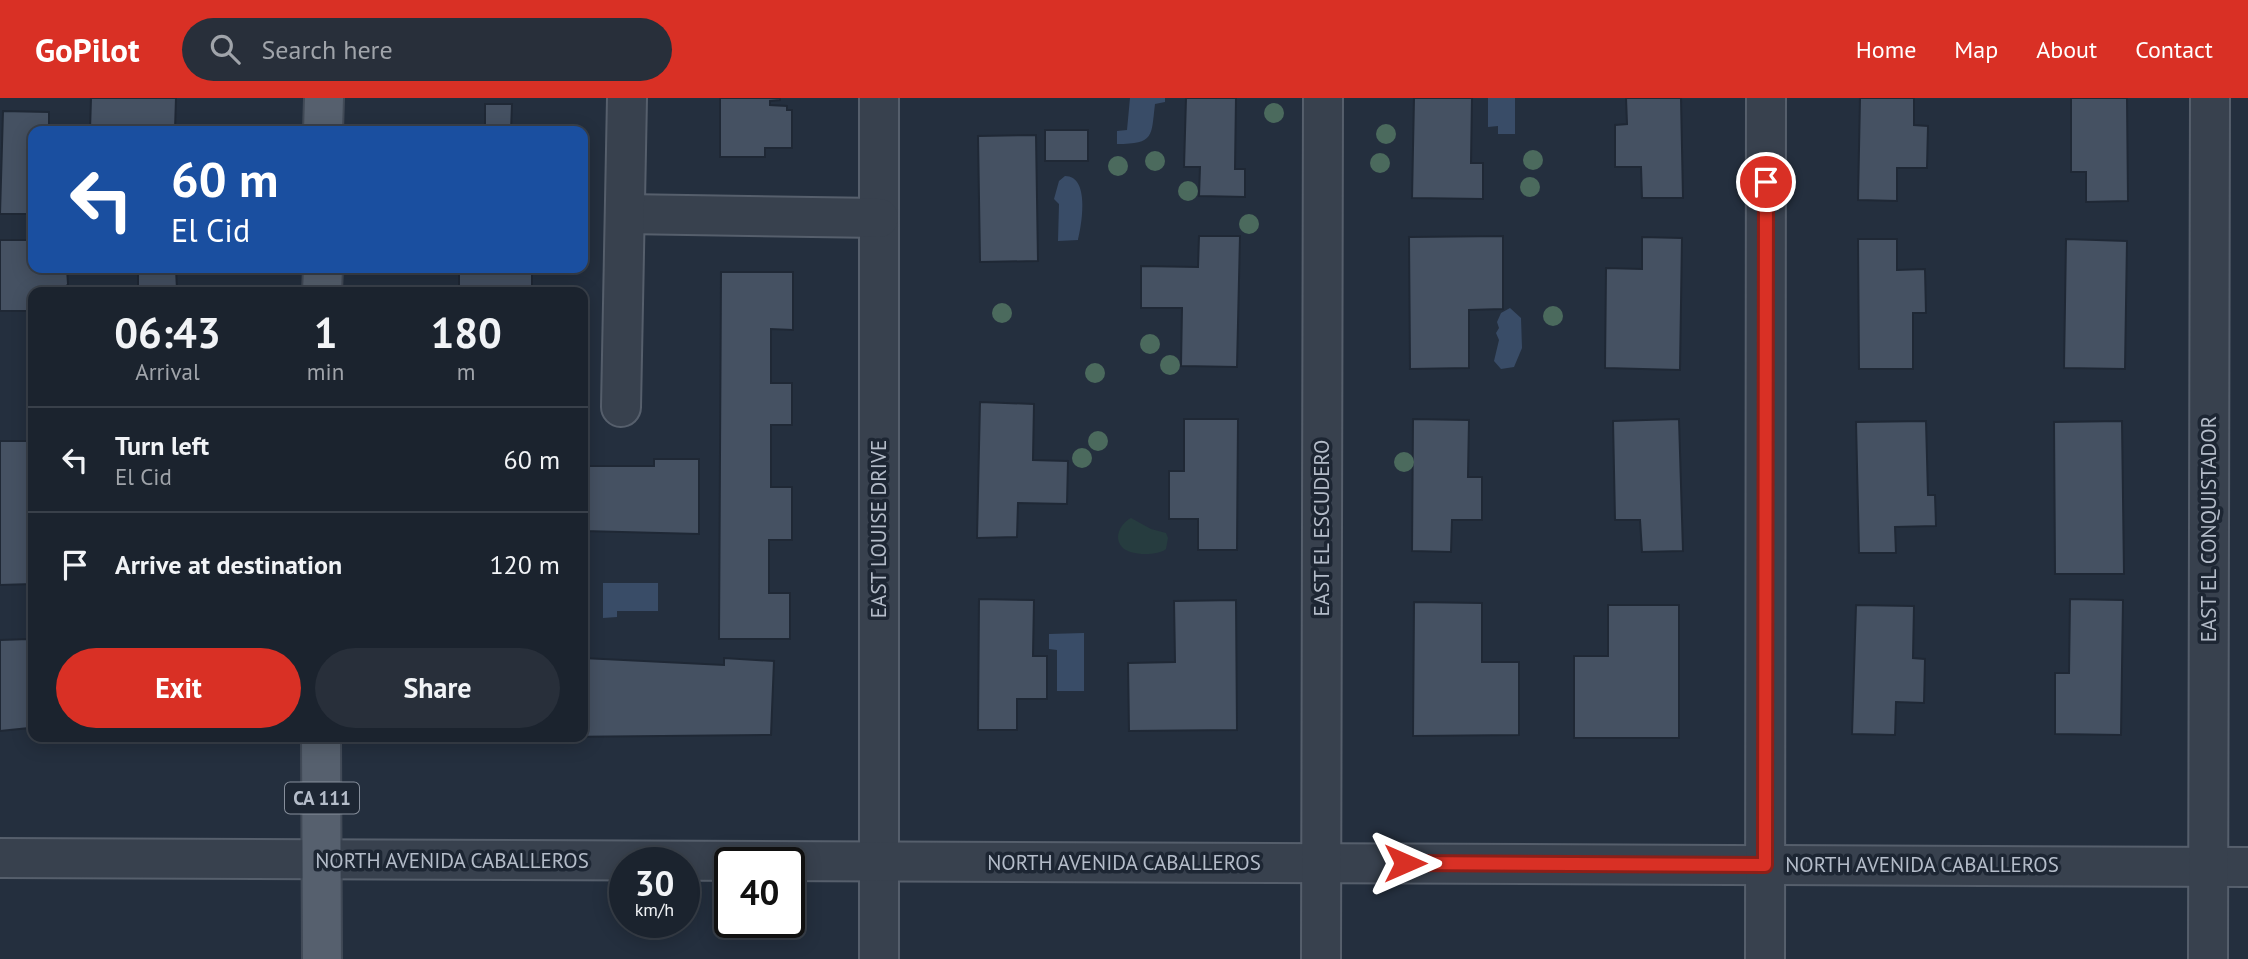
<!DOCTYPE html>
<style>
:root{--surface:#1b232e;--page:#282f3a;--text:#f1f3f6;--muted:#a0a4aa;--line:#39404a;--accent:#d93025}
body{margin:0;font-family:"PT Sans",sans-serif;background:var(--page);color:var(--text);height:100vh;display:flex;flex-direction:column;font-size:26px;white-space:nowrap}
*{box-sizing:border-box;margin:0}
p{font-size:23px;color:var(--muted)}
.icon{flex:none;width:38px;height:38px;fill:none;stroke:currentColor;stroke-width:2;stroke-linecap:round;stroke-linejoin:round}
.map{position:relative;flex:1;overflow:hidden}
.side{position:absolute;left:28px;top:189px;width:560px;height:455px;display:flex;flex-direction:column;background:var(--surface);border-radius:14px;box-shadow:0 4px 18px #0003,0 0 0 2px var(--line)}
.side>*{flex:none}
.top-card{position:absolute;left:28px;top:28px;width:560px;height:147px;border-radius:14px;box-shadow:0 4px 18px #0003,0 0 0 2px var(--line);background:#1a4fa0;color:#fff;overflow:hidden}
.speed{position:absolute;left:609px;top:749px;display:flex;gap:14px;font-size:35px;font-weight:700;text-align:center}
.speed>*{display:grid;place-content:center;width:91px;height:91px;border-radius:50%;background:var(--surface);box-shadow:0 4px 18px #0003,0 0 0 2px var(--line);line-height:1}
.speed small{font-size:18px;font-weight:400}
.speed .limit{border:4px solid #111;border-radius:10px;background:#fff;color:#111}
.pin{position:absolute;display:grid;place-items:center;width:60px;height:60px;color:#fff;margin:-30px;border:4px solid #fff;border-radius:50%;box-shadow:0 2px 7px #0007}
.me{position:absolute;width:77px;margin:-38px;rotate:90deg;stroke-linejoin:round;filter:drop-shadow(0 0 5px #0008)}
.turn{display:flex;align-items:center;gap:24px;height:147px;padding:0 28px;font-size:32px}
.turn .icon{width:91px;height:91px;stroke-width:2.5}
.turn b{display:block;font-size:49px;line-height:60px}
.eta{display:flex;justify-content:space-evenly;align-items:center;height:119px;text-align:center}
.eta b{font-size:42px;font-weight:600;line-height:49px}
.primary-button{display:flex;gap:14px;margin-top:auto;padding:14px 28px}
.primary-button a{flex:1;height:80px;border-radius:42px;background:var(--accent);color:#fff;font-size:28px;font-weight:600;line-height:80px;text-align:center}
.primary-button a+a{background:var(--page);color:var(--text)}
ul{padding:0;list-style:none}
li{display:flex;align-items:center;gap:21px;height:105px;padding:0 28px;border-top:2px solid var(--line)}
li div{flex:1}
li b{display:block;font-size:26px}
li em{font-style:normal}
header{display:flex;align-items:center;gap:42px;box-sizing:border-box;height:98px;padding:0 35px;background:var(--accent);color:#fff}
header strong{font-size:33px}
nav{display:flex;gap:38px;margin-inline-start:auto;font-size:24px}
.search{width:490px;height:63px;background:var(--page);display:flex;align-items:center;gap:18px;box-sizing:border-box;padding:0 24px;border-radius:38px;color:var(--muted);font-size:26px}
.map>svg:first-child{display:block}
.green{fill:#263c3f}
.water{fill:#394c67}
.building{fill:#455162;stroke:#1f2835;stroke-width:2}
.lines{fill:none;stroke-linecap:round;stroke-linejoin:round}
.minor-casing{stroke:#565f6c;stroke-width:42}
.major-casing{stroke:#414a57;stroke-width:42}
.minor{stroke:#38414e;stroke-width:38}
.major{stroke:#56606e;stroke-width:38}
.tree{fill:#4b6a5d}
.route-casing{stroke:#8d1f18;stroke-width:18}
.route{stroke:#d93025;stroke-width:12}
.labels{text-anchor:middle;stroke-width:7;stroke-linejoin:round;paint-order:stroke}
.shield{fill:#1d2633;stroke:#878f9c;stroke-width:2}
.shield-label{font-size:19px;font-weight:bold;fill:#b4bcc9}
.street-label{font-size:21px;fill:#b4bcc9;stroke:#1d2633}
</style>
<header>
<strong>GoPilot</strong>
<div class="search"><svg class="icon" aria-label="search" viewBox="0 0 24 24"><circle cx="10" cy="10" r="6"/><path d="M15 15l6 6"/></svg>Search here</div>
<nav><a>Home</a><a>Map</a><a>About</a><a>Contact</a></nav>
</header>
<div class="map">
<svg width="2248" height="861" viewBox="0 0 2248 861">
<rect width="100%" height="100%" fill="#242f3e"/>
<path class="green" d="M1131 420 1151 431 1166 435 1168 440 1166 451C1158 458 1129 458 1122 449 1113 439 1121 425 1131 420Z"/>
<g class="water">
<path d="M1130 0H1165V4L1155 6C1151 38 1155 46 1117 46V33L1127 32Z"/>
<path d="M1488 0H1515V36H1498V28L1488 29Z"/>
<path d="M1065 78C1090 78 1082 126 1078 142L1058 143 1059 106 1054 101 1059 83Z"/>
<path d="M1510 210 1521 220 1522 250 1514 269 1501 271 1494 263 1499 242 1496 235 1499 230 1497 224 1501 215Z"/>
<path d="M603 485H658V513H617V519L603 520Z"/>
<path d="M1084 535V593H1057V552L1049 551V536Z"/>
</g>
<g class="building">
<path d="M91 0H176L175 32H90Z"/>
<path d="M720 0H780V2L770 3V7L787 8V12H792V50H765V59H720Z"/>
<path d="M1186 0H1236L1235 71H1245V99L1199 98 1200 69H1184Z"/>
<path d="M1414 0H1472L1471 65H1483V101L1412 100Z"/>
<path d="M1626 0H1681L1683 100H1642L1641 69H1615V27L1627 26Z"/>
<path d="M1860 0H1914V27L1928 28 1927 70H1897V103L1858 102Z"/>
<path d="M2071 0H2127L2128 103 2086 104V74H2071Z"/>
<path d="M485 6H512L511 33H485Z"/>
<path d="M3 13 49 14V33H33V116H0Z"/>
<rect x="1045" y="32" width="43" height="31"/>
<path d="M1036 37 1038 163 980 164 978 38Z"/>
<path d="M1199 138H1240L1237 269 1181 268 1182 210H1141V168L1198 169Z"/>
<path d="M1503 138V211L1469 212V270L1410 271 1409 139Z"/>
<path d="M1642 139 1682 140 1680 272 1605 270 1606 170 1642 171Z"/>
<path d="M1858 141H1897V172L1925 171 1926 215H1913V271H1859Z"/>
<path d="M2066 141 2127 143 2125 271 2064 270Z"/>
<path d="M0 142H33V170H67L68 186 63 194H33L32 213H0Z"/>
<path d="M459 170H532V194H486V191L459 190Z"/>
<path d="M138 171H176L177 191 198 192V194H114V192L138 190Z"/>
<path d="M721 174H793V232L771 231V285H792V327H771V389H792V442H769V495H790V541H719Z"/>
<path d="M980 304 1034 306 1033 362 1068 363 1067 406 1018 405 1017 439 977 440Z"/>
<path d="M1184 321H1238L1237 452H1198V421H1169V373H1184Z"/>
<path d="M1413 321 1469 322 1468 379H1482V422H1452L1451 454 1412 453Z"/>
<path d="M1679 321 1683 453 1642 454 1640 422H1615L1613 323Z"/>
<path d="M1926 323 1928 397H1935L1936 428 1895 429 1896 455H1859L1856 324Z"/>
<path d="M2122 323 2124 476H2055L2054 324Z"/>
<path d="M0 343H33V486L0 487Z"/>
<path d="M654 361H699V436L583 433V368H654Z"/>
<path d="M979 501 1034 502 1033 558H1047V601H1017V632H978Z"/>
<path d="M2070 501 2123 502 2121 637 2055 636V575H2069Z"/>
<path d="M1236 502 1237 632 1129 633 1128 565 1175 564 1174 503Z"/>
<path d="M1414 504 1482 505V564H1519V637L1413 638Z"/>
<path d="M1608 507H1679V640H1574V558H1608Z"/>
<path d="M1856 507 1914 508 1913 560 1925 561 1924 605 1896 604 1895 637 1852 636Z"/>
<path d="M29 541V561H33V614H28L29 630 0 633V542Z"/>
<path d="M583 560 724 567V560L774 563 771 637 559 639H583Z"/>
</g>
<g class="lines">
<g class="minor-casing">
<g id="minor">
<path d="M879 0V861"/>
<path d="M625 116 879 120"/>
<path d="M621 309 627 0"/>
<path d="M0 760 2248 769"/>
<path d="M1321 861 1323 0"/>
<path d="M1765 861 1766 0"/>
<path d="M2208 861 2210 0"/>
</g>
</g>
<g class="major-casing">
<g id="major">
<path d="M323 33 324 0"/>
<path d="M322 194 323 170"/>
<path d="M321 639 322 861"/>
</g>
</g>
<use href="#minor" class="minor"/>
<use href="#major" class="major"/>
</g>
<g class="tree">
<circle cx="1274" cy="15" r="10"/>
<circle cx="1386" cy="36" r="10"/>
<circle cx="1533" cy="62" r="10"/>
<circle cx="1155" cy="63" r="10"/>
<circle cx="1380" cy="65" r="10"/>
<circle cx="1118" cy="68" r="10"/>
<circle cx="1530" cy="89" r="10"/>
<circle cx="1188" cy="93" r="10"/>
<circle cx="1249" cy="126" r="10"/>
<circle cx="1002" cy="215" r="10"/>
<circle cx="1553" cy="218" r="10"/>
<circle cx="1150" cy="246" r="10"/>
<circle cx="1170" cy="267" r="10"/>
<circle cx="1095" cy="275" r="10"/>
<circle cx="1098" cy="343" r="10"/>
<circle cx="1082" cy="360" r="10"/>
<circle cx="1404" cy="364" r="10"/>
</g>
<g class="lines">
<g class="route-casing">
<path id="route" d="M1405 765 1765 767 1766 84"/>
</g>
<use href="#route" class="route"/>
</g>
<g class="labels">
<rect class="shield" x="285" y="684.5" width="74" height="31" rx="5"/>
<g class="shield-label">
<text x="322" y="707">CA 111</text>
</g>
<g class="street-label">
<text transform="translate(1322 430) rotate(-90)" y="7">EAST EL ESCUDERO</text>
<text transform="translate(879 431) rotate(-90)" y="7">EAST LOUISE DRIVE</text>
<text transform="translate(2209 431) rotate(-90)" y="7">EAST EL CONQUISTADOR</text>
<text x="452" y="770">NORTH AVENIDA CABALLEROS</text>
<text x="1124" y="772">NORTH AVENIDA CABALLEROS</text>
<text x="1922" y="774">NORTH AVENIDA CABALLEROS</text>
</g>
</g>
</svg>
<div class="speed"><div>30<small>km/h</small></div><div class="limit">40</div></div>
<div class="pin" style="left:1766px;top:84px;background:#d93025"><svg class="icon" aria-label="arrive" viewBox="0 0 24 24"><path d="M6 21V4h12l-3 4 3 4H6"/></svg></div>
<svg class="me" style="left:1405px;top:765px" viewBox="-20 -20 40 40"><path d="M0-17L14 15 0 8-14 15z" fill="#d93025" stroke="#fff" stroke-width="4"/></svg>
<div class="top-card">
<div class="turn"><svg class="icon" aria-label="left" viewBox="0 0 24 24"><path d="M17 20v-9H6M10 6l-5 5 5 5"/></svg><div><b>60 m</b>El Cid</div></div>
</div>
<section class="side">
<div class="eta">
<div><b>06:43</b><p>Arrival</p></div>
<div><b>1</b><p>min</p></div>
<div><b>180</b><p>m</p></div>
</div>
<ul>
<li><svg class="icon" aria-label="left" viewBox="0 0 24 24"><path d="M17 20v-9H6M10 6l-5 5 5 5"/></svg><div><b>Turn left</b><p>El Cid</p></div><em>60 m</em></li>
<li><svg class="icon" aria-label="arrive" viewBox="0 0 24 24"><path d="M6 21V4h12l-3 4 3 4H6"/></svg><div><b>Arrive at destination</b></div><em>120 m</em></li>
</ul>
<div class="primary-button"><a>Exit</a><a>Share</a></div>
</section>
</div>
